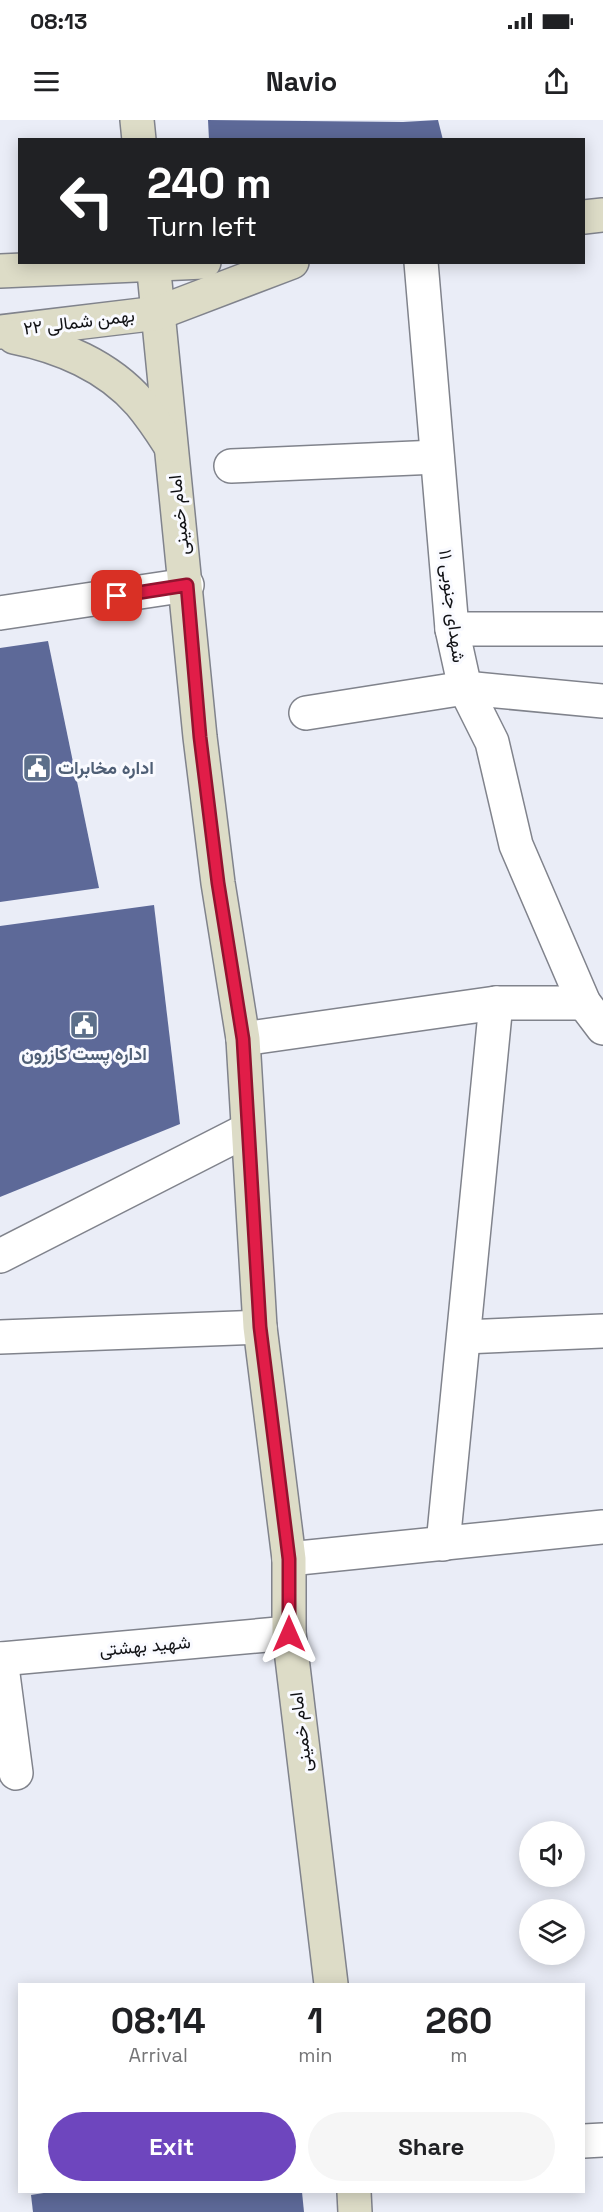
<!DOCTYPE html>
<meta charset="utf-8">
<style>
:root{--surface:#fff;--page:#f6f6f6;--text:#202124;--muted:#757577;--accent:#6e46be}
body{margin:0;font-family:"Space Grotesk",Vazirmatn,sans-serif;background:var(--page);color:var(--text);height:100vh;display:flex;flex-direction:column;font-size:22px;white-space:nowrap}
*{box-sizing:border-box;margin:0}
p{font-size:20px;color:var(--muted)}
.icon{flex:none;width:33px;height:33px;fill:none;stroke:currentColor;stroke-width:2;stroke-linecap:round;stroke-linejoin:round}
.map{position:relative;flex:1;overflow:hidden}
.side{position:absolute;left:18px;top:1863px;width:567px;height:210px;display:flex;flex-direction:column;background:var(--surface);border-radius:0px;box-shadow:0 3px 15px #0003}
.side>*{flex:none}
.top-card{position:absolute;left:18px;top:18px;width:567px;height:126px;border-radius:0px;box-shadow:0 3px 15px #0003;background:#202124;color:#fff;overflow:hidden}
.tools{position:absolute;left:519px;top:1701px;display:grid;gap:12px}
.tools a{display:grid;place-items:center;width:66px;height:66px;border-radius:50%;background:var(--surface);box-shadow:0 3px 15px #0003;font-size:30px}
.pin{position:absolute;display:grid;place-items:center;width:51px;height:51px;color:#fff;margin:-26px;border-radius:12px;box-shadow:0 3px 9px #0006}
.me{position:absolute;width:66px;margin:-33px;rotate:0deg;stroke-linejoin:round;filter:drop-shadow(0 0 4px #0008)}
.turn{display:flex;align-items:center;gap:21px;height:126px;padding:0 30px;font-size:27px}
.turn .icon{width:78px;height:78px;stroke-width:2.5}
.turn b{display:block;font-size:42px;line-height:51px}
.eta{display:flex;justify-content:space-evenly;align-items:center;height:102px;text-align:center}
.eta b{font-size:36px;font-weight:800;line-height:42px}
.button{display:flex;gap:12px;margin-top:auto;padding:12px 30px}
.button a{flex:1;height:69px;border-radius:36px;background:var(--accent);color:#fff;font-size:24px;font-weight:800;line-height:69px;text-align:center}
.button a+a{background:var(--page);color:var(--text)}
.status{display:flex;justify-content:space-between;align-items:center;height:42px;padding:0 30px;background:var(--surface);direction:ltr}
.status svg{height:16px;fill:currentColor}
header{display:flex;justify-content:space-between;align-items:center;height:78px;padding:0 30px;background:var(--surface);font-size:27px;font-weight:800}
.map>svg:first-child{display:block}
.building{fill:#5d6998}
.lines{fill:none;stroke-linecap:round;stroke-linejoin:round}
.minor-casing{stroke:#80838c;stroke-width:36}
.tertiary-casing{stroke:#80838c;stroke-width:36}
.secondary-casing{stroke:#80838c;stroke-width:36}
.minor{stroke:#fff;stroke-width:33}
.tertiary{stroke:#fff;stroke-width:33}
.secondary{stroke:#dddcc7;stroke-width:33}
.route-casing{stroke:#92132f;stroke-width:15}
.route{stroke:#e11d48;stroke-width:10}
.labels{text-anchor:middle;stroke-width:6;stroke-linejoin:round;paint-order:stroke}
.street-label{font-size:18px;fill:#101114;stroke:#f9faff}
.service-label{font-size:18px;font-weight:bold;fill:#4e5e75;stroke:#f9faff;text-anchor:start}
</style>
<div class="status"><b>08:13</b><svg viewBox="0 0 49 12"><path d="M0 12V9h3v3zM5 12V6h3v6zM10 12V3h3v9zM15 12V0h3v12zM26 1h20v11H26zM47 4h2v5h-2z"/></svg></div>
<header><svg class="icon" aria-label="menu" viewBox="0 0 24 24"><path d="M4 6h16M4 12h16M4 18h16"/></svg>Navio<svg class="icon" aria-label="share" viewBox="0 0 24 24"><path d="M12 15V3M7 8l5-5 5 5M5 13v7h14v-7"/></svg></header>
<div class="map">
<svg width="603" height="2092" viewBox="0 0 603 2092">
<rect width="100%" height="100%" fill="#eaedf7"/>
<g class="building">
<path d="M208 0 403 2 438 0 443 20H209Z"/>
<path d="M48 521 99 768 0 782V528Z"/>
<path d="M154 785 180 1004 0 1077V806Z"/>
<path d="M50 2072H302L304 2092H33L31 2075Z"/>
</g>
<g class="lines">
<g class="minor-casing">
<g id="minor">
<path d="M421 142 452 509 465 568 492 622 516 725 584 883 603 908"/>
<path d="M231 346 437 337"/>
<path d="M0 493 187 465"/>
<path d="M452 509H603"/>
<path d="M306 593 465 568 603 581"/>
<path d="M243 919 496 883H584"/>
<path d="M0 1136 247 1010"/>
<path d="M0 1217 260 1207"/>
<path d="M464 1217 603 1211"/>
<path d="M443 1424 496 883"/>
<path d="M289 1439 603 1407"/>
<path d="M1 1539 16 1653"/>
<path d="M584 2021 603 2020"/>
</g>
</g>
<g class="tertiary-casing">
<path id="tertiary" d="M0 1539 289 1513"/>
</g>
<g class="secondary-casing">
<g id="secondary">
<path d="M137 0 139 20"/>
<path d="M584 97 603 95"/>
<path d="M153 142 200 617 218 763 243 919 260 1207 289 1439V1513L331 1864"/>
<path d="M0 151 204 142"/>
<path d="M0 212 158 193 292 142"/>
<path d="M14 217C60 226 108 246 140 283 151 296 161 311 170 325"/>
<path d="M354 2072 355 2092"/>
</g>
</g>
<use href="#minor" class="minor"/>
<use href="#tertiary" class="tertiary"/>
<use href="#secondary" class="secondary"/>
</g>
<g class="lines">
<g class="route-casing">
<path id="route" d="M117 476 187 465 200 617 218 763 243 919 260 1207 289 1439V1514"/>
</g>
<use href="#route" class="route"/>
</g>
<defs>
<g id="civic-square" transform="scale(1.5)"><rect x="-9" y="-9" width="18" height="18" rx="4" fill="#5c6f8a" stroke="#f9faff"/><path d="M-.6-6.5H3V-4.5H.6V-3L4-1V1h2V6H-6V1h2V-1L-.6-3ZM-1.2 2.5V6h2.4V2.5Z" fill="#fff"/></g>
</defs>
<g fill-rule="evenodd">
<use href="#civic-square" x="37" y="648"/>
<use href="#civic-square" x="84" y="905"/>
</g>
<g class="labels">
<g class="street-label">
<text transform="translate(79 202) rotate(-7)" y="6">۲۲ بهمن شمالی</text>
<text transform="translate(179 395) rotate(-96)" y="6">امام خمینی</text>
<text transform="translate(452 486) rotate(83)" y="6">۱۱ شهدای جنوبی</text>
<text transform="translate(145 1526) rotate(-5)" y="6">شهید بهشتی</text>
<text transform="translate(301 1612) rotate(-97)" y="6">امام خمینی</text>
</g>
<g class="service-label">
<text x="58" y="654">اداره مخابرات</text>
<text x="84" y="940" text-anchor="middle">اداره پست کازرون</text>
</g>
</g>
</svg>
<div class="tools">
<a><svg class="icon" aria-label="sound" viewBox="0 0 24 24"><path d="M4 9h4l5-4v14l-5-4H4zM17 9q2 3 0 6"/></svg></a>
<a><svg class="icon" aria-label="layers" viewBox="0 0 24 24"><path d="M12 4l9 5-9 5-9-5zM3 14l9 5 9-5"/></svg></a>
</div>
<div class="pin" style="left:117px;top:476px;background:#d93025"><svg class="icon" aria-label="arrive" viewBox="0 0 24 24"><path d="M6 21V4h12l-3 4 3 4H6"/></svg></div>
<svg class="me" style="left:289px;top:1514px" viewBox="-20 -20 40 40"><path d="M0-17L14 15 0 8-14 15z" fill="#e11d48" stroke="#fff" stroke-width="4"/></svg>
<div class="top-card">
<div class="turn"><svg class="icon" aria-label="left" viewBox="0 0 24 24"><path d="M17 20v-9H6M10 6l-5 5 5 5"/></svg><div><b>240 m</b>Turn left</div></div>
</div>
<section class="side">
<div class="eta">
<div><b>08:14</b><p>Arrival</p></div>
<div><b>1</b><p>min</p></div>
<div><b>260</b><p>m</p></div>
</div>
<div class="button"><a>Exit</a><a>Share</a></div>
</section>
</div>
